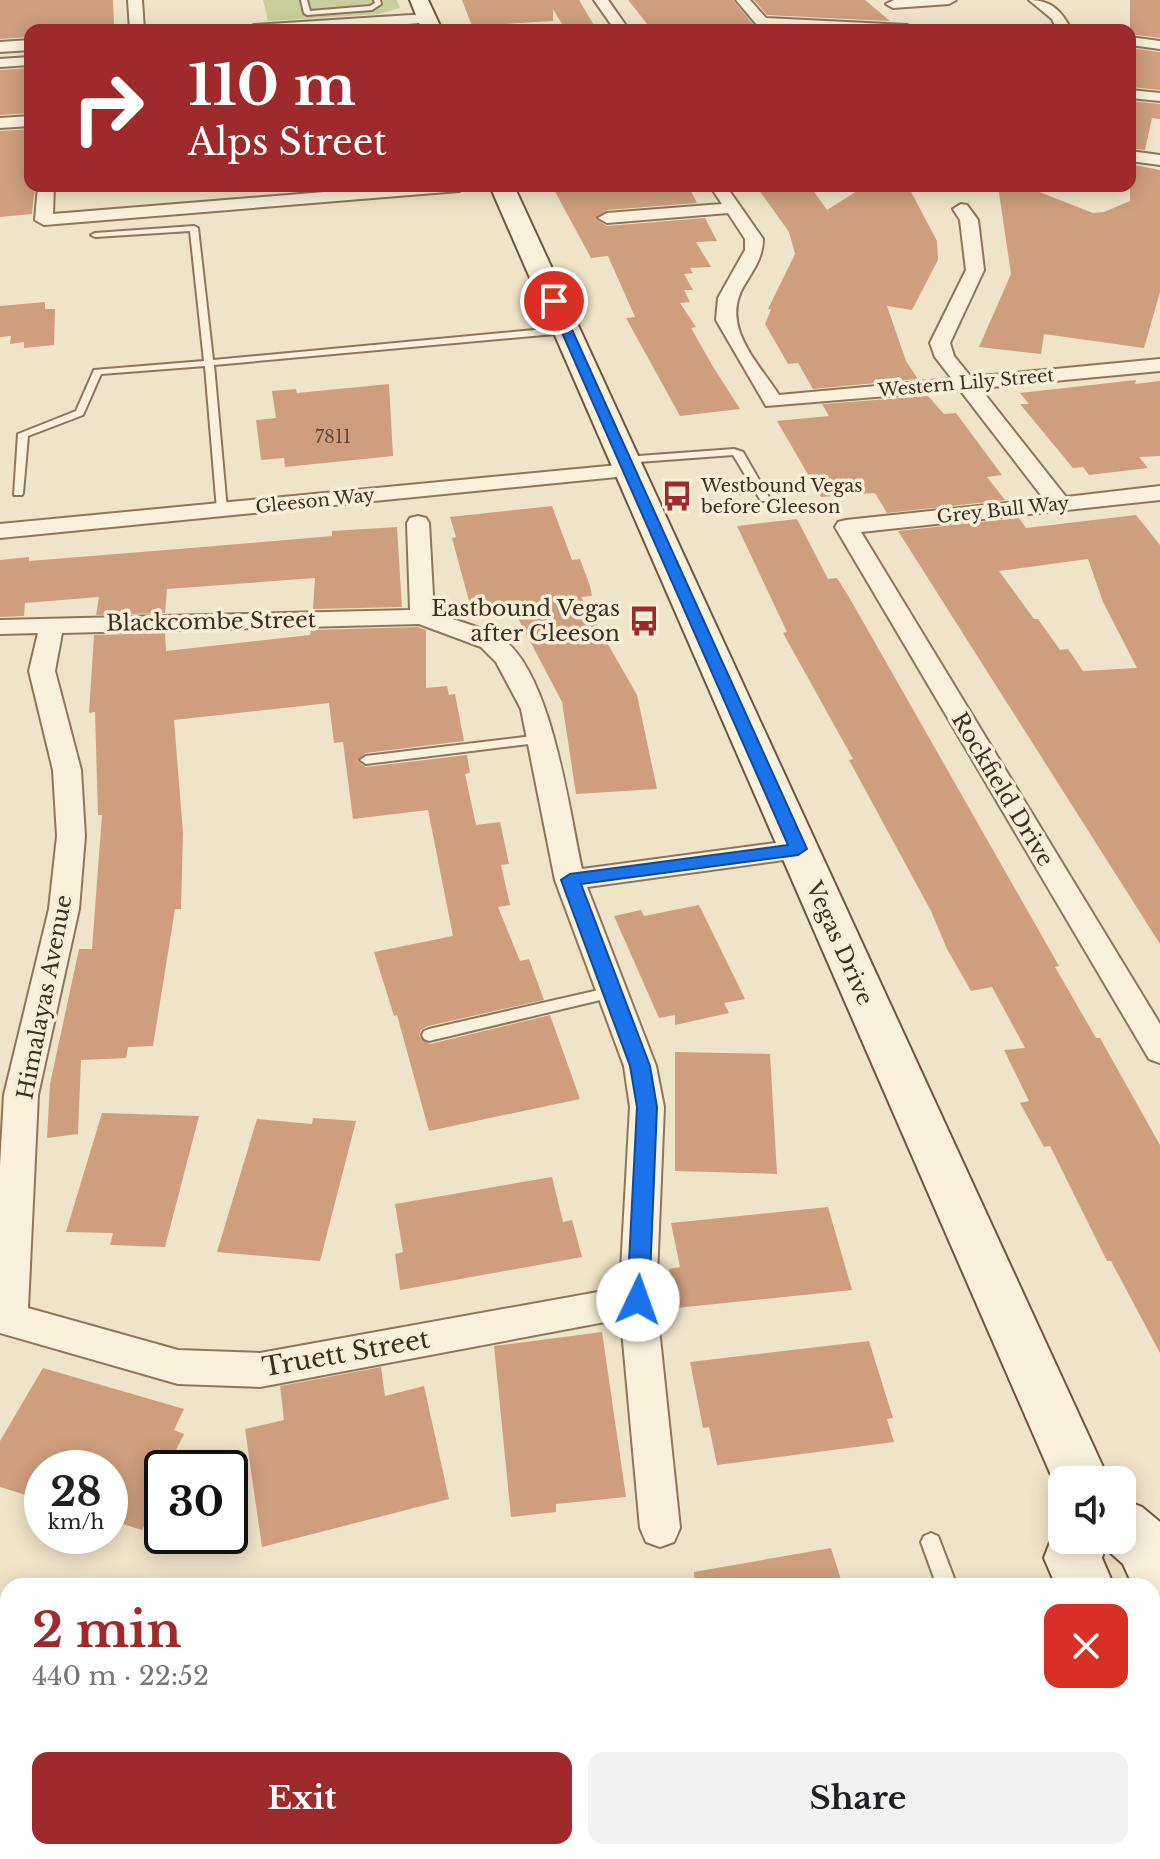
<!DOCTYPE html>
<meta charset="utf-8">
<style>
:root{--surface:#fff;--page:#f2f2f2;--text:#202124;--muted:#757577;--accent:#9e2a2b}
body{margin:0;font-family:"Libre Baskerville",serif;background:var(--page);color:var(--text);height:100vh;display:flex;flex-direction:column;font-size:30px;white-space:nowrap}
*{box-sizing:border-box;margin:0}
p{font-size:26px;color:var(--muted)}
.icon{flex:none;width:44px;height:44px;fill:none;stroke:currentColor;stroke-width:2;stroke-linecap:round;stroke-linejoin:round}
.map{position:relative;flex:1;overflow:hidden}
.panel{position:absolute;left:0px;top:1578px;width:1160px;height:282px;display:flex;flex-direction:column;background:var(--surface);border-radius:24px 24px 0 0;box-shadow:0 4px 20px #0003}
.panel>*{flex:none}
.guide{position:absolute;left:24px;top:24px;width:1112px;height:168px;border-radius:16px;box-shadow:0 4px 20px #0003;background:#9e2a2b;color:#fff;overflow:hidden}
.fabs{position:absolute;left:1048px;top:1466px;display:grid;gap:16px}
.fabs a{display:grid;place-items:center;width:88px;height:88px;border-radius:16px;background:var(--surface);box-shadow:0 4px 20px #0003;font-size:40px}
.speed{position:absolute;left:24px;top:1450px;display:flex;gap:16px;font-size:40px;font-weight:700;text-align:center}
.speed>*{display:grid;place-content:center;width:104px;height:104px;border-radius:50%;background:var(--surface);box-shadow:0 4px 20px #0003;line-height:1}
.speed small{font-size:20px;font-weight:400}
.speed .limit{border:4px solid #111;border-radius:12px;background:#fff;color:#111}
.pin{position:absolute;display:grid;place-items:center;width:68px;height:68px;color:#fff;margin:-34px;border:4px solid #fff;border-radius:50%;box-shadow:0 2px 8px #0007}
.me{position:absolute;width:88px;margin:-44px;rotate:3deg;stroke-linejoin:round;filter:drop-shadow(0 0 6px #0008)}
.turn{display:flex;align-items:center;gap:28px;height:168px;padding:0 32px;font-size:36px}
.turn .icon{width:104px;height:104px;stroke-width:2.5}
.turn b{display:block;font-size:56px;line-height:68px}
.round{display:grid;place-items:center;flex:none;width:84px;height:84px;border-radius:16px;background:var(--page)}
.summary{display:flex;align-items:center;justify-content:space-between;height:136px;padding:0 32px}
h1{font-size:48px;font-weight:800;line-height:60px;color:var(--accent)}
.cta{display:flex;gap:16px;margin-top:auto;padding:16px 32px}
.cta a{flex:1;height:92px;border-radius:16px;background:var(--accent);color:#fff;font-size:32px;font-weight:800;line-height:92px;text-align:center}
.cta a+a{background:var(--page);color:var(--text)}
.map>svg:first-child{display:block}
.green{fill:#c9cf9b}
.building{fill:#cf9f7d;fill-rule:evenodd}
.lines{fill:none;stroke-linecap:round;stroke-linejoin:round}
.service-casing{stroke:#8d765c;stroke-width:4}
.minor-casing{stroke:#8d765c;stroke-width:4}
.tertiary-casing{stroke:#8d765c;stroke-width:4}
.secondary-casing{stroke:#6f573f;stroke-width:4}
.service{fill:#faf1dc;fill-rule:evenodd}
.minor{fill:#faf1dc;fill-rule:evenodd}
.tertiary{fill:#faf1dc;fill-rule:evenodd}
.secondary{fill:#faf1dc;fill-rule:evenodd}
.route{fill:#1a73e8;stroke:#114b97;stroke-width:2}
.labels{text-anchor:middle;stroke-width:7;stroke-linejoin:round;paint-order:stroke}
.far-street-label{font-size:18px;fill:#3d2e20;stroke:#f7eed8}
.number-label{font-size:18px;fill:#624a37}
.far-poi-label{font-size:18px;fill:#3d2e20;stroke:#f7eed8;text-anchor:start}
.poi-label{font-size:22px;fill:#3d2e20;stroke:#f7eed8;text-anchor:end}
.street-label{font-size:22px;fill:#3d2e20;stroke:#f7eed8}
.near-street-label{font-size:26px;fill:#3d2e20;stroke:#f7eed8}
</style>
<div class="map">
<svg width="1160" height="1859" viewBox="0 0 1160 1859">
<rect width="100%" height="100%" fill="#f0e4c8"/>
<path class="green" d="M263 0H397L400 8 379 14 268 21Z"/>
<g class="building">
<path d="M0 0H113L114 25 108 28 30 30V37L0 39Z"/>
<path d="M462 0H579L595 27 565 29 553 9V21L472 26Z"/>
<path d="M628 0H733L756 28 813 30H652Z"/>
<path d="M754 0H865L890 21 767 15Z"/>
<path d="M1130 0H1160V38L1130 34Z"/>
<path d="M1130 48 1160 52V90L1130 87Z"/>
<path d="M29 68 26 111 30 113 0 115V70Z"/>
<path d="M1130 101 1160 104V119L1152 118 1145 150 1130 148Z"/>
<path d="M30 129V186H35L32 214 0 217V131Z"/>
<path d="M1130 164 1160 170V292L1144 348 1044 334 1041 354 979 347 1011 274 998 186H1024L1093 213 1104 212 1130 201Z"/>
<path d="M552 186H688L697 203 607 210 595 219 607 226 705 218 717 241 696 242 711 267 690 268 693 273 684 274 693 290H684L690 302 680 303 696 327 691 328 712 365 740 409 680 416 626 318 635 317 608 256 591 258Z"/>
<path d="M756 186H810L827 210 865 186H908L937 241 938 260 912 310 887 306 906 361 918 379 813 389 798 363 788 364 765 324 771 309H768L795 254 789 232Z"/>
<path d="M45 302V309H55L54 345 24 348V342L10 344 11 336 0 337V306Z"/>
<path d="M1136 380 1135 384 1160 381V456L1139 457 1148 468 1089 475 1083 467 1073 468 1020 404H1029L1020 393Z"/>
<path d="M389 384 393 456 285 467 284 458 261 460 256 420 276 418 272 391 296 389 297 393Z"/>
<path d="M928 396 944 414 956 413 1002 475 987 477 1005 500 887 513 875 493 821 497 777 421 829 416 822 404Z"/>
<path d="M552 506 572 560 580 559 590 586 592 596 581 597 637 695 657 789 576 794 562 702 511 605 480 608 477 600 469 601 452 538 456 537 450 517Z"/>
<path d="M1136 515 1160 545V944L898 531 1019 518 1026 528ZM1088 559 1103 602 1137 668 1083 671 1068 649 1060 650 1038 619H1034L999 571Z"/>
<path d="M797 519 828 579 837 578 849 597 1059 966 1055 967 1096 1038H1100L1160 1145V1353L1111 1261H1107L1050 1146 1044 1147 1020 1103 1029 1101 1004 1050 1025 1048 992 987 971 991 947 949 931 911 849 760 853 759 783 633 787 632 737 526Z"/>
<path d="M397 527 402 607 313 609 315 578 167 589 165 613 96 615 99 597 25 603 24 616 0 617V560L29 557V561L191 548 332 536V531Z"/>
<path d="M418 627 426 630V688L447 686 449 695 455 694 464 741 366 753 357 761 366 767 467 755 470 773 465 774 476 825 500 822 509 864 501 865 510 905 498 907 520 961 529 959 544 1000 428 1026 421 1030 419 1036 430 1044 550 1015 580 1099 429 1131 397 1015 394 1016 374 952 453 936 428 810 353 819 343 742 334 743 329 703 174 720 183 833 181 909H175L153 1046 128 1047 126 1058 81 1060 78 1134 47 1138 50 1084 79 949H92L102 815H98L95 712 89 713 94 635 165 633 166 651 310 635 311 630Z"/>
<path d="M699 905 745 999 724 1003 729 1013 675 1025V1015L659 1018 614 916 641 910 644 916Z"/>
<path d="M675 1052 770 1054 777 1174 675 1171Z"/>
<path d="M102 1113 199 1116 165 1247 110 1245 113 1233 66 1232Z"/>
<path d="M313 1118 356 1121 320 1261 217 1252 257 1119 312 1124Z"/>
<path d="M552 1177 563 1222 572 1220 582 1257 400 1290 395 1254 403 1252 395 1204Z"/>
<path d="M828 1207 852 1290 676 1308 669 1269 680 1267 671 1223Z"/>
<path d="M602 1332 626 1497 556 1504V1512L511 1517 494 1346Z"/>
<path d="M869 1341 893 1418 887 1419 894 1442 717 1465 709 1427 703 1428 690 1362Z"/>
<path d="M381 1367 385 1396 424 1386 449 1499 262 1547 245 1429 284 1420 280 1386Z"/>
<path d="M43 1368 184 1409 174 1430 184 1434 167 1468H162V1492L142 1530 110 1520V1468H42V1500L0 1487V1441Z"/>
<path d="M831 1548 843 1586H695L694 1572Z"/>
</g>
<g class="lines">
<g class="service-casing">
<g id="service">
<path d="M301 0H307L310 11 370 6 375 3 374 0H380L381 4 372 10 307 15 304 13Z"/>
<path d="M194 226 198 228 213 360 566 327 570 330 566 333 214 365 227 510 222 513 217 510 205 366 101 374 83 415 28 436 23 493 22 495H14L18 434 76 411 94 370 204 361 190 231 95 237 91 235 95 233Z"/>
<path d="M734 449 743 452 770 499 769 501H761L733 455 625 463 620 460 625 457Z"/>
<path d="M541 735 547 739 545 742 366 764 360 760 366 756Z"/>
<path d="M612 987 617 988 619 992 617 996 429 1041 424 1039 422 1035 424 1031 429 1029Z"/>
<path d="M931 1533 938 1536 957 1586H937L921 1542 924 1536Z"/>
<path d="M8 1750V1772L0 1774V1752Z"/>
<path d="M209 1852H237L240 1859H212Z"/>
<path d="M881 1852H903L905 1859H883Z"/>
<path d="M1033 1852H1055L1058 1859H1036Z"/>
</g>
</g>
<g class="minor-casing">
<g id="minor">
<path d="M128 0H142L144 30H130Z"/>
<path d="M594 0H608L629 30H615Z"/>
<path d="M736 0H750L766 18 907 25 914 29 762 26 757 25Z"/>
<path d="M956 0 949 4 893 8 886 4 894 0Z"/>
<path d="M1029 0C1051 0 1062 11 1071 30H1057L1052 19Z"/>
<path d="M1130 37 1160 41V49L1130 45Z"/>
<path d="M30 57V65L0 67V59Z"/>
<path d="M1130 90 1160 93V101L1130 98Z"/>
<path d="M30 116V126L0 128V118Z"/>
<path d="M1130 151 1160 155V165L1130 161Z"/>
<path d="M38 186H54L53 214 398 186H467L459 191 44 225 35 220Z"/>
<path d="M710 186H726L763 239C763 257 754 269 745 284 719 325 757 361 779 395L952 379 935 357 930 343 966 270 960 220 953 209 961 204 967 205 978 220 984 270 950 343 954 356 971 377 1160 359V371L980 388 1066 497 1160 486V500L861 532 1160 1024V1063L1149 1059 835 527 838 522 846 520 1044 499 960 390 766 406 716 320 718 298 745 250V239L728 213 607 223 598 218 607 213 722 204Z"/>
<path d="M629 464 637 465 640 470 637 475 0 538V524Z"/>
<path d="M418 516 426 518 429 523 434 613C454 620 479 626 498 636 551 666 569 811 582 869L798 840 808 842 812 849 808 856 798 858 587 887 656 1066 664 1107 656 1300 680 1528 674 1542 660 1547 646 1542 640 1528 621 1319 260 1387 178 1384 0 1333V1166L4 1095 49 909 57 836 53 770 29 671 38 633 0 634V620L410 610 407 523 410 518ZM419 624 481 647 496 662 521 709 555 880 624 1066 630 1107 620 1288 260 1353 178 1350 28 1308 38 1095 79 909 85 836 81 770 55 671 62 633Z"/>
</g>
</g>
<g class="tertiary-casing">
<g id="tertiary">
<path d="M427 14 433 16V22L331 30H246L254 25Z"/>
<path d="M30 40V50L0 52V42Z"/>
</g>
</g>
<g class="secondary-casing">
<g id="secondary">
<path d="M410 0H428L442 30H422Z"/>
<path d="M490 186H514L1109 1480H1062L1061 1498Z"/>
<path d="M1122 1499 1142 1507 1160 1522V1609L1152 1606V1586H1133L1123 1564 1105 1548 1102 1558 1114 1586H1056L1044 1558 1058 1521 1062 1519V1540H1122Z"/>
<path d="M1152 1711 1160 1714V1793L1152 1789Z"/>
</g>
</g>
<use href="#service" class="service"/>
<use href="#minor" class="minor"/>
<use href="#tertiary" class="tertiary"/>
<use href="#secondary" class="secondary"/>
</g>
<path class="route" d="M554 298 559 301 807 849 798 855 581 884 650 1066 657 1107 649 1300 646 1307 638 1309 630 1307 627 1300 637 1107 630 1066 561 880 570 874 788 845 548 301Z"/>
<defs>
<g id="bus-bare" transform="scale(2.4)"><path d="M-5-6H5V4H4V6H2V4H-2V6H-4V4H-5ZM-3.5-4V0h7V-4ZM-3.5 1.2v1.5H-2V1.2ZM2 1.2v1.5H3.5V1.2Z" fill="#9e2a2b" stroke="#f7eed8" stroke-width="2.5" paint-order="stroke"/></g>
</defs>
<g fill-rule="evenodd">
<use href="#bus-bare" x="677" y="496"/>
<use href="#bus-bare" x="644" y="621"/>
</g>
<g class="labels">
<g class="far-street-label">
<text transform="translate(966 383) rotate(-5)" y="6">Western Lily Street</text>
<text transform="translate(315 501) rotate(-6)" y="6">Gleeson Way</text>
<text transform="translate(1003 510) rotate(-6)" y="6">Grey Bull Way</text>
</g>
<g class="number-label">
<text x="333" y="443">7811</text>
</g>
<g class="far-poi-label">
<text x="701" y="492">Westbound Vegas<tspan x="701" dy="21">before Gleeson</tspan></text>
</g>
<g class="poi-label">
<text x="620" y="616">Eastbound Vegas<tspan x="620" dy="25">after Gleeson</tspan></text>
</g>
<g class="street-label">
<text transform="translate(211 621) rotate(-1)" y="8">Blackcombe Street</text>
<text transform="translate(1003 789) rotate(59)" y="8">Rockfield Drive</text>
<text transform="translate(840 943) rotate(66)" y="8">Vegas Drive</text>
<text transform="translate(44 997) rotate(-79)" y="8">Himalayas Avenue</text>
</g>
<g class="near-street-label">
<text transform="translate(346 1353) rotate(-10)" y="9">Truett Street</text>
</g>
</g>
</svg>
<div class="fabs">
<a><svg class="icon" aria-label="sound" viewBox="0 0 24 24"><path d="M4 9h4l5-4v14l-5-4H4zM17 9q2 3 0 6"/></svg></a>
</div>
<div class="speed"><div>28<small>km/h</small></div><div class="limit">30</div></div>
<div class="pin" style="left:554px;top:301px;background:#d93025"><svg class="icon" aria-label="arrive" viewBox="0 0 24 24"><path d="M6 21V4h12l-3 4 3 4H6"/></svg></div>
<svg class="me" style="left:638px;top:1300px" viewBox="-20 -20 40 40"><circle r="19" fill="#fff"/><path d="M0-13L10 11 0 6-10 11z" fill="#1a73e8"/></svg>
<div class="guide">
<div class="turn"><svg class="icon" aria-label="right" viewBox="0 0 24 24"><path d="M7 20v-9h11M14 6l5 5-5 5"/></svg><div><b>110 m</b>Alps Street</div></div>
</div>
<section class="panel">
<div class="summary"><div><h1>2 min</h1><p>440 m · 22:52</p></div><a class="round" style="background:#d93025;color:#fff"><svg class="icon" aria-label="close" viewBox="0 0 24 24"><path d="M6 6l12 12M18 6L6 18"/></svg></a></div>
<div class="cta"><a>Exit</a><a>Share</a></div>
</section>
</div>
